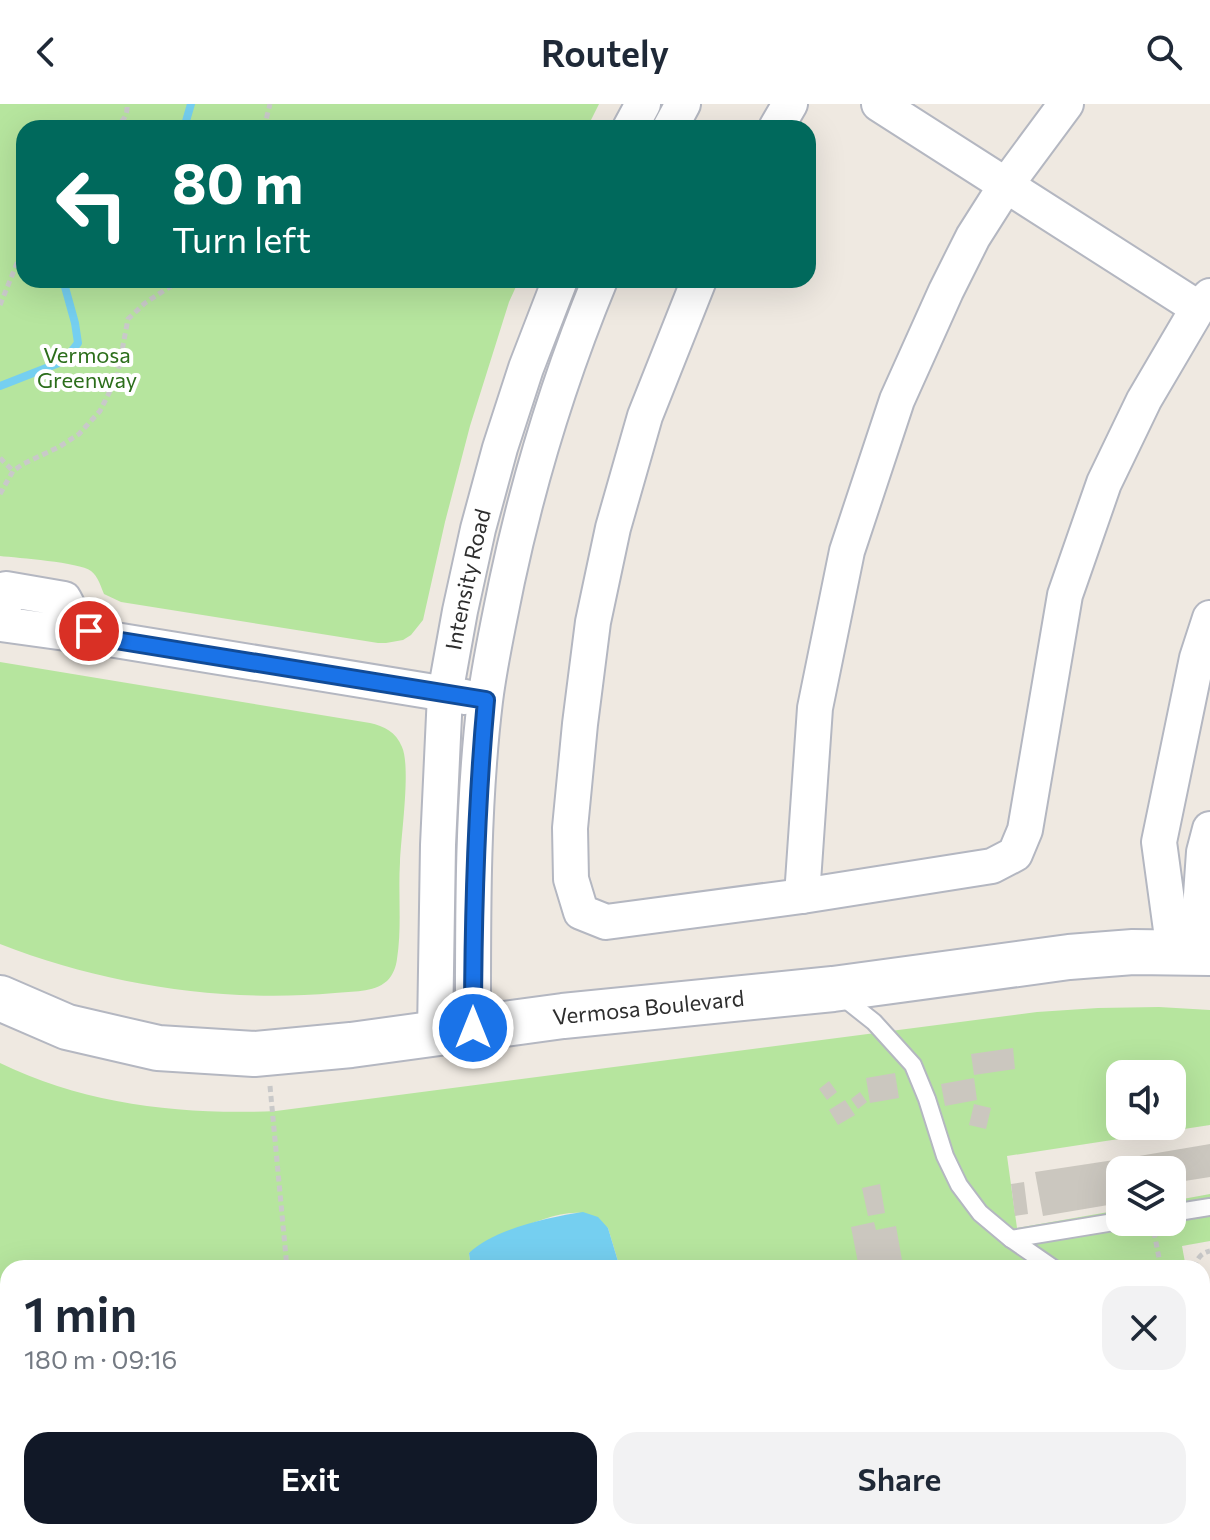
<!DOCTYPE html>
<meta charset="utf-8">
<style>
:root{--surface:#fff;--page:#f2f2f3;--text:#1f2937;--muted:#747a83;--accent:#111827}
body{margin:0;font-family:Commissioner,sans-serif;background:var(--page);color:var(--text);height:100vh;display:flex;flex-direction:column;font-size:30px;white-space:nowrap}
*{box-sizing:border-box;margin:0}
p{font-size:26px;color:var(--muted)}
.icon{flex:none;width:44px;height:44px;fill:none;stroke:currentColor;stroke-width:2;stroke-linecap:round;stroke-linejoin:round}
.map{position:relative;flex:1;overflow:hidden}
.details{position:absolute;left:0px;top:1156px;width:1210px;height:280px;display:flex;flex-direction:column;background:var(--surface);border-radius:24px 24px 0 0;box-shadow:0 8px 32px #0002}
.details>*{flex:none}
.hud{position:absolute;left:16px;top:16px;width:800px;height:168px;border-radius:24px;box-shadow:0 8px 32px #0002;background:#00695c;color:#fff;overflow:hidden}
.controls{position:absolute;left:1106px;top:956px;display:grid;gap:16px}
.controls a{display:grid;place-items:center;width:80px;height:80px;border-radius:16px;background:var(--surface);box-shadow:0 8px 32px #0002;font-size:40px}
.pin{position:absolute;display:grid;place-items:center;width:68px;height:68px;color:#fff;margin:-34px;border:4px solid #fff;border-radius:50%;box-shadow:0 2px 8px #0007}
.me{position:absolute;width:88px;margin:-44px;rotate:0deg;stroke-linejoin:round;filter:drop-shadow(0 0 6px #0008)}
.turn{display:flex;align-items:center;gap:28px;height:168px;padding:0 24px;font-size:36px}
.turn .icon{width:104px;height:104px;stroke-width:2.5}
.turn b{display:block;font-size:56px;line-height:68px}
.round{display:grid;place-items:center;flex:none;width:84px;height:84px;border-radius:24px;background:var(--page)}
.overview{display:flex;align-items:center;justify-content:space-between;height:136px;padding:0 24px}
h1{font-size:48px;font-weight:600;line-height:60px}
.primary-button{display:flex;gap:16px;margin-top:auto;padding:16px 24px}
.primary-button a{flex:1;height:92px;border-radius:24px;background:var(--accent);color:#fff;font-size:32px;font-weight:600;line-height:92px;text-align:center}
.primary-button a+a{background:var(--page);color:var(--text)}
header{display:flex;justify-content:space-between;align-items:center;height:104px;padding:0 24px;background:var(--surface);font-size:36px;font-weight:600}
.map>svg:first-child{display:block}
.green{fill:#b6e59e;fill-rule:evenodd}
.water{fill:#75cff0}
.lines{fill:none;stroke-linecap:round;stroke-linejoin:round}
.stream{stroke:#75cff0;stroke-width:8}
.building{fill:#cbc7bf}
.service-casing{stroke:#b4b7c1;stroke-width:20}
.minor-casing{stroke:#b4b7c1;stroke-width:38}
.secondary-casing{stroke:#b4b7c1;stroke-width:48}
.path{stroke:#c9c9c9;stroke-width:5;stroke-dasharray:6 4;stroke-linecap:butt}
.service{stroke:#fff;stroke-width:16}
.minor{stroke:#fff;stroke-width:34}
.secondary{stroke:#fff;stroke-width:44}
.route-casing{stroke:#114b97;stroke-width:20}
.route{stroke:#1a73e8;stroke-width:14}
.labels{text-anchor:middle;stroke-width:8;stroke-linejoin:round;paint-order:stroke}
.park-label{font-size:22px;fill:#2c6e1b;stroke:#fff}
.street-label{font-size:22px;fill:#2e2e2e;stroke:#fff}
</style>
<header><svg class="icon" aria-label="back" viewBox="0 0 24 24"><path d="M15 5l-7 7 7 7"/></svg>Routely<svg class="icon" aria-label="search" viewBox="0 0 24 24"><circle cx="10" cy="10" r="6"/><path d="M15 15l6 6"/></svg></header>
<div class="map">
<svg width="1210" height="1436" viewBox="0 0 1210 1436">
<rect width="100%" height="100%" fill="#efe9e1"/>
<g class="green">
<path d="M0 0H599L587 24H24V176H519L509 198 470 322 445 418 423 516 411 531 403 536 386 539H378L121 498 104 490C101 483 98 472 91 467 79 458 18 454 0 452Z"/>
<path d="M0 558 370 619C384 622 396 628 402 643 411 663 401 732 400 758 398 790 402 823 397 855 396 863 393 871 387 877 373 889 352 887 335 889 222 899 105 881 0 840Z"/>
<path d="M1159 903 1210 906V1021L1007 1052 1017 1124 1120 1106V1118H1172V1097L1210 1090V1137L1182 1142 1186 1164H620L608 1124C601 1119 590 1109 581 1109 549 1106 498 1135 469 1149L471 1164H8V1428H1153L1154 1436H0V959C86 1001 182 1011 276 1007L1037 908 1098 904ZM1120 970H1172V1022H1120Z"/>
<path d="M1210 1194V1343L1202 1344V1196Z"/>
</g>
<path class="water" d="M583 1108 598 1113 608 1124 620 1164H471L469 1149C494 1125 549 1113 583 1108Z"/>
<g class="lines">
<g class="stream">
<path d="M184 24 191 0"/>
<path d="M0 282 64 257 78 239 75 219 65 183V176"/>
</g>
</g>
<g class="building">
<path d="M1013 944 1015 965 974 971 971 950Z"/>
<path d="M895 969 899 994 870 999 866 974Z"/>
<path d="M974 974 977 996 945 1002 941 980Z"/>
<path d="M829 977 837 988 827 996 819 985Z"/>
<path d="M860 988 867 998 858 1005 851 995Z"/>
<path d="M845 996 855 1011 838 1021 829 1006Z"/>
<path d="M974 1000 991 1004 986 1025 969 1021Z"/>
<path d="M1210 1040V1073L1172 1079V1066H1142L1139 1052Z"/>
<path d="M1114 1056 1120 1089V1099L1043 1112 1035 1068Z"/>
<path d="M1024 1078 1028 1110 1015 1112 1011 1080Z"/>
<path d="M880 1080 885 1109 868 1112 862 1084Z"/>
<path d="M874 1118 876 1126 896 1122 902 1156 859 1164 851 1123Z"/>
<path d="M1210 1367V1411L1202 1412V1368Z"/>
</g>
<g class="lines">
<g class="service-casing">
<g id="service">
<path d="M840 891 874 918 913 961 927 995 945 1052 959 1081 980 1109 1011 1135 1053 1164"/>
<path d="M1172 1109 1210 1103"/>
<path d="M1011 1135 1120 1117"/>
</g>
</g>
<g class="minor-casing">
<g id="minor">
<path d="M879 0 1198 204"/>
<path d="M630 24 643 0"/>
<path d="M670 24 683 0"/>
<path d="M776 24 790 0"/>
<path d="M699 176 645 312 613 424 593 518 580 620 570 724 571 775 581 808 606 818 802 792 992 762 1015 750 1025 726 1065 491 1104 379 1144 296 1198 204 1210 192"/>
<path d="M109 535C87 528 74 516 64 495L6 485 2 520 109 535 465 593"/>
<path d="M802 792 815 604 847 447 897 296 946 187 973 133 1006 81 1066 0"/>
<path d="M1174 848 1159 738 1197 554 1210 514"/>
<path d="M1197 849 1204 748 1210 725"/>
<path d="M473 924C473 815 472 705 485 597 490 557 499 517 507 477 529 374 560 273 600 176"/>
<path id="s1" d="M435 929 438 741 445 590 460 507 478 425 500 344 526 264 560 176"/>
</g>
</g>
<g class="secondary-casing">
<g id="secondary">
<path id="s2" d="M0 894 67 923 158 944 254 950 351 941 563 912 833 885 1069 853 1133 848 1210 849"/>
</g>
</g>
<g class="path">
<path d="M114 24C123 17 128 12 127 0"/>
<path d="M264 24 270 0"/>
<path d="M0 201 24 142"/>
<path d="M0 354 13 367"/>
<path d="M0 390 13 367 23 360 59 343 79 330 100 307 117 273 128 215 145 199 180 176"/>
<path d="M270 982 287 1164"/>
<path d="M1152 1118 1161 1164"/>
<path d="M1195 1164C1196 1155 1201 1149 1210 1147"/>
<path d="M1202 1175 1210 1179"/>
<path d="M1202 1267 1210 1266"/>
<path d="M629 1428 634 1436"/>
<path d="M300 1436V1428"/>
</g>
<use href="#service" class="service"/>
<use href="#minor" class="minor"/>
<use href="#secondary" class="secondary"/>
</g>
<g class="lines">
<g class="route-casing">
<path id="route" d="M89 527 109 535 486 596C476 705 473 814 473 924"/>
</g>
<use href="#route" class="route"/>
</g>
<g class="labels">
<g class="park-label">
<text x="87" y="259">Vermosa<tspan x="87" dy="25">Greenway</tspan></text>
</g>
<g class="street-label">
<text dy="8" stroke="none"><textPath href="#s1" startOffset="456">Intensity Road</textPath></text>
<text dy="8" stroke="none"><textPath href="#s2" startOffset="660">Vermosa Boulevard</textPath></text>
</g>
</g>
</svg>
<div class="controls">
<a><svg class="icon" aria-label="sound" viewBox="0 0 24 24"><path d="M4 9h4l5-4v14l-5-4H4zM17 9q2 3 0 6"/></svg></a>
<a><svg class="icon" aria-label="layers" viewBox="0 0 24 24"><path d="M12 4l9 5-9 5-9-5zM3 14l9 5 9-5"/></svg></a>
</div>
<div class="pin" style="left:89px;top:527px;background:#d93025"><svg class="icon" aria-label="arrive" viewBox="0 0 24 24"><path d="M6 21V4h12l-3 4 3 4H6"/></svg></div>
<svg class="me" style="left:473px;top:924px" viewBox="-20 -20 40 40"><circle r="17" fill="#1a73e8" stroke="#fff" stroke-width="3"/><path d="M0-11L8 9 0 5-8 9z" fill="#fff"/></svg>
<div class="hud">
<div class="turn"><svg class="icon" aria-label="left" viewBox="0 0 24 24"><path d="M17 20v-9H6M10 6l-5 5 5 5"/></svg><div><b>80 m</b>Turn left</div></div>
</div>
<section class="details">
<div class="overview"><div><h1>1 min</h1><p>180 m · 09:16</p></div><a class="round"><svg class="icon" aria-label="close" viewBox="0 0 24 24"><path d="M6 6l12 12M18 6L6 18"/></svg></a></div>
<div class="primary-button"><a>Exit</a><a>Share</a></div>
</section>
</div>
